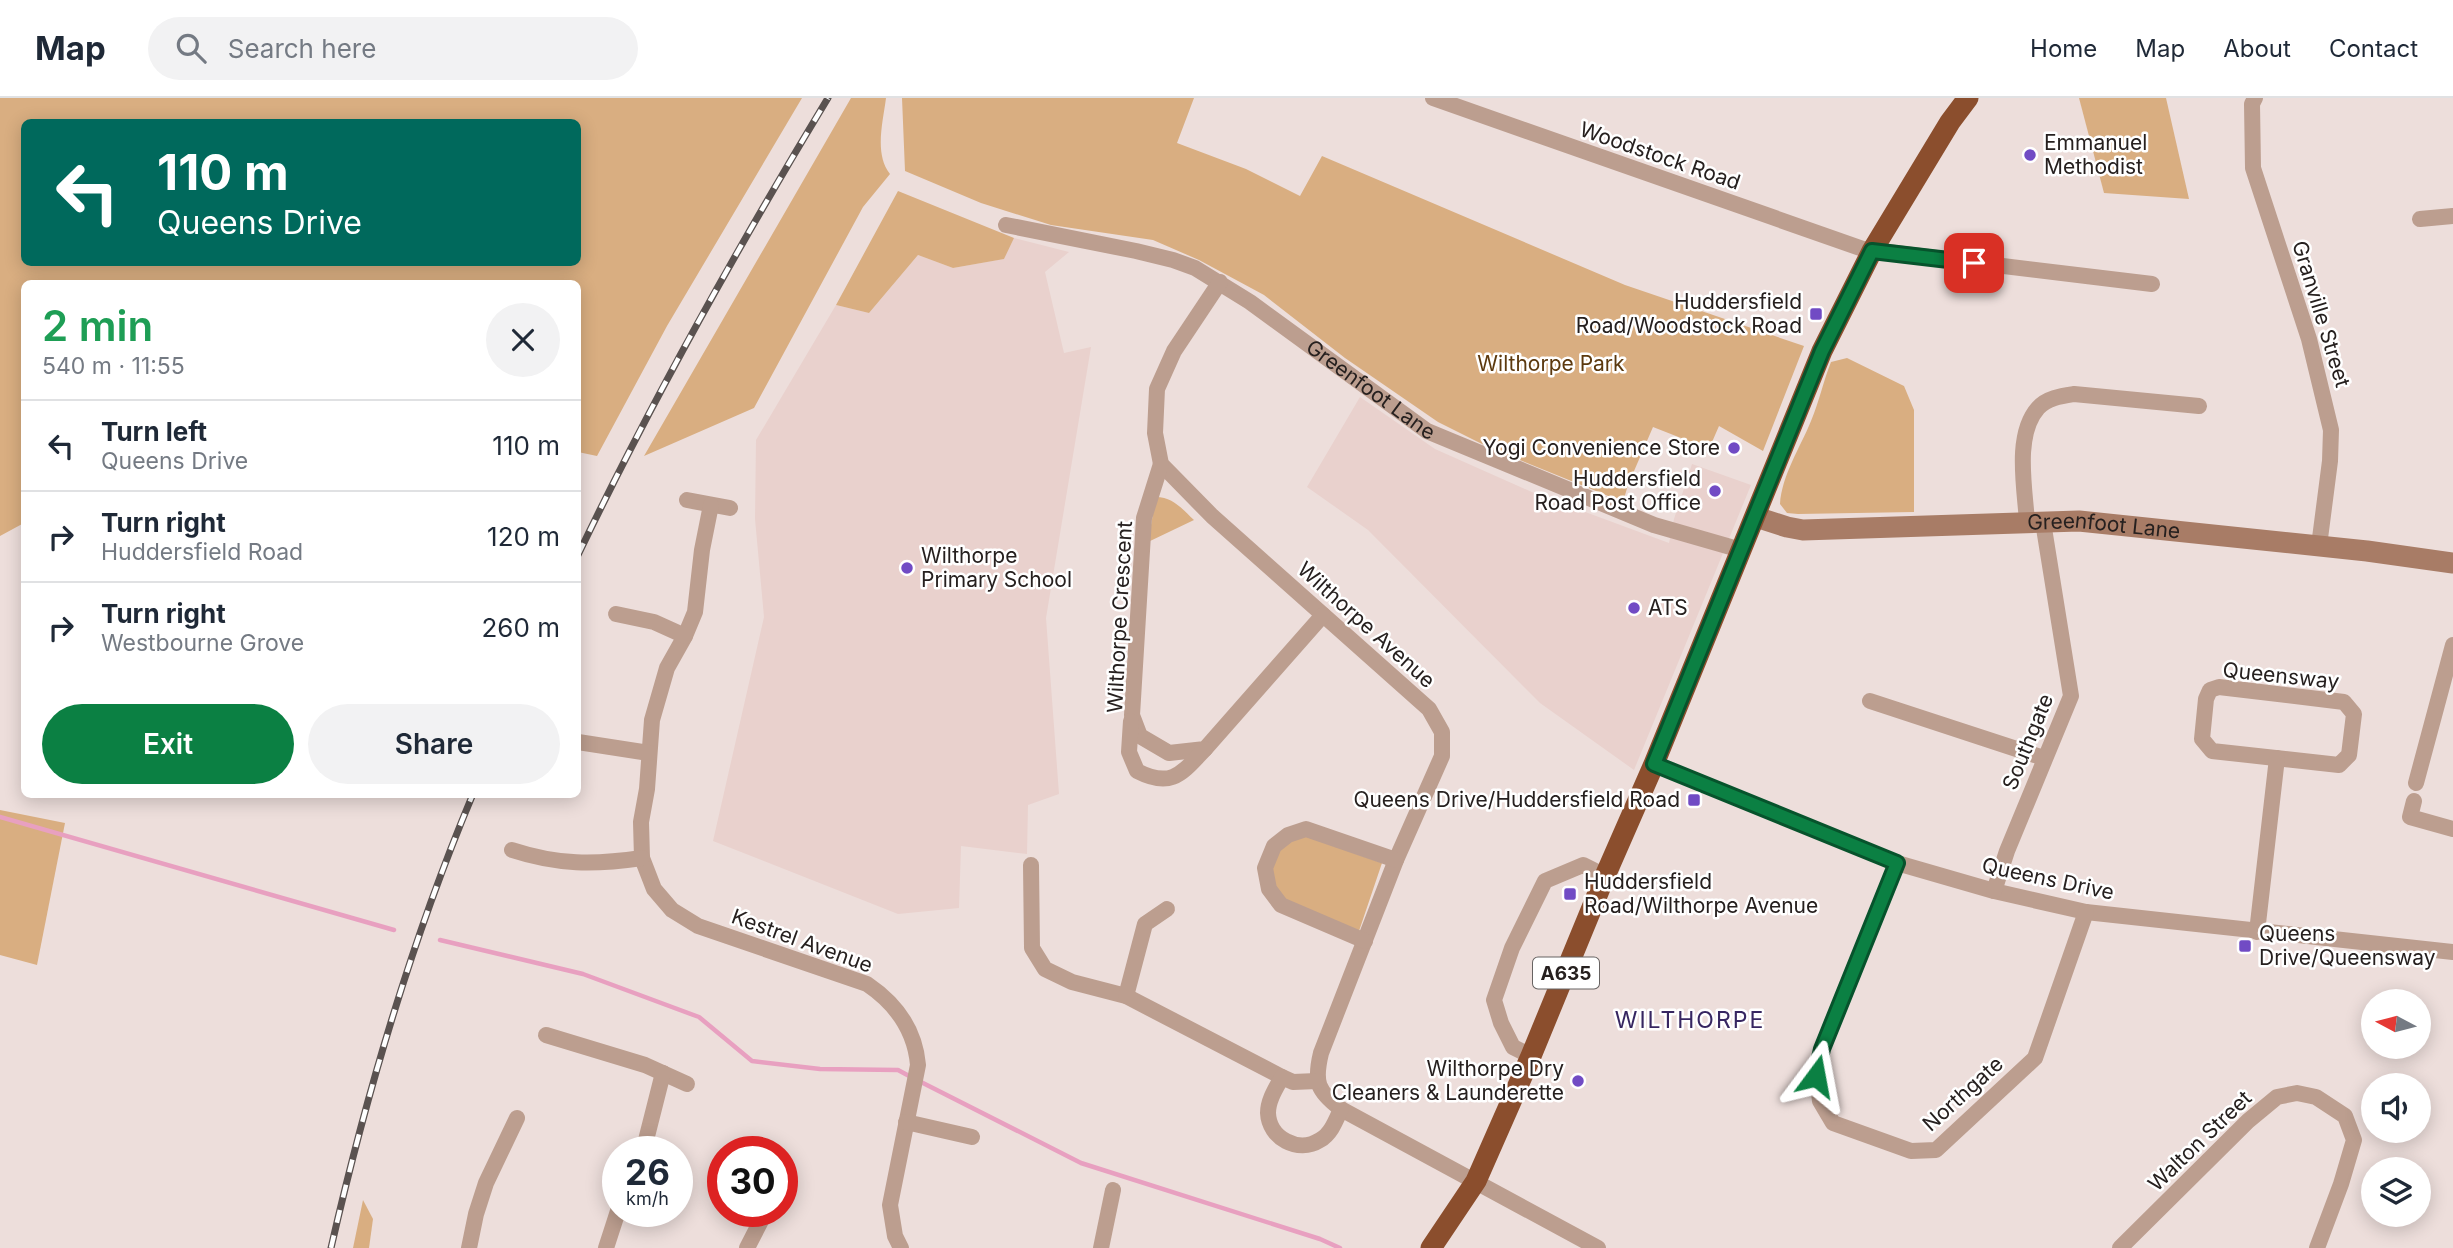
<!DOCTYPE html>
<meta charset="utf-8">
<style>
:root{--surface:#fff;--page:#f2f2f3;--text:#1f2937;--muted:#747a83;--line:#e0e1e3;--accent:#0b8043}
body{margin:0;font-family:Inter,sans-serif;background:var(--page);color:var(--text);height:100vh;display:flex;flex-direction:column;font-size:26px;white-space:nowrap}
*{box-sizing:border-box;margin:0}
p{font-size:23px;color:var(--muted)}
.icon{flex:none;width:38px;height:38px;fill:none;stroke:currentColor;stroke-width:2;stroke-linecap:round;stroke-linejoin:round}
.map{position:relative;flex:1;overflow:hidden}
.drawer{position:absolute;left:21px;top:182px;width:560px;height:518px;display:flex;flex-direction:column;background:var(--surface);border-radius:10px;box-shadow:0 4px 18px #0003}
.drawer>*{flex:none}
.guide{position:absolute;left:21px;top:21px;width:560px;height:147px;border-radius:10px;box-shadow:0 4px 18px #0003;background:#00695c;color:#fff;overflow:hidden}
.needle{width:46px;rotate:277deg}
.buttons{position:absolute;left:2361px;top:891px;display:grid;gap:14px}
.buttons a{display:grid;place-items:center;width:70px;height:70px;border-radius:50%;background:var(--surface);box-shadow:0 4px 18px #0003;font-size:35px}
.speed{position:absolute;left:602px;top:1038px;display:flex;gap:14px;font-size:35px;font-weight:700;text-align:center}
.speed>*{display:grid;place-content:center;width:91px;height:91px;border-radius:50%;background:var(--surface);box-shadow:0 4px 18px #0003;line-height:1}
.speed small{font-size:18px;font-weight:400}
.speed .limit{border:10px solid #d22;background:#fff;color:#111}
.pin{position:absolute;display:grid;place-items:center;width:60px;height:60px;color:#fff;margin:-30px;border-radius:14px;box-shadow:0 4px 10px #0006}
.me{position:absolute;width:77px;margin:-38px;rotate:13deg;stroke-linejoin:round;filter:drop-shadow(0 0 5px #0008)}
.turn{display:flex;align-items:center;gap:24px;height:147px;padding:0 21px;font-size:32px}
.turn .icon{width:91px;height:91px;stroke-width:2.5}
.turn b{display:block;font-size:49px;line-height:60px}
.round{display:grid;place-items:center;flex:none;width:74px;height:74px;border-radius:37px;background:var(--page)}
.overview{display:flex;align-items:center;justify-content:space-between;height:119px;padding:0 21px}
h1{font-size:42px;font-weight:600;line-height:52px;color:#1e9e55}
.button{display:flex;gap:14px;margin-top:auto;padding:14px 21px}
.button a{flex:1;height:80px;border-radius:42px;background:var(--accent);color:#fff;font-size:28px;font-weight:600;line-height:80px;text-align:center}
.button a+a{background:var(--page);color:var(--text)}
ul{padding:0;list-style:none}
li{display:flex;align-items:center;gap:21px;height:91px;padding:0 21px;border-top:2px solid var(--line)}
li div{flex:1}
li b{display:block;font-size:26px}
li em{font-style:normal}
header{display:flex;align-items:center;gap:42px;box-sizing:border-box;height:98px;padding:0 35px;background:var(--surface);border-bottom:2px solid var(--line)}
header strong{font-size:33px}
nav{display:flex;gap:38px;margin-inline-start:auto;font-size:24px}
.search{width:490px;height:63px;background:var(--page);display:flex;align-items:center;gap:18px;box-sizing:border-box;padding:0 24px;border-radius:38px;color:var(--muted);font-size:26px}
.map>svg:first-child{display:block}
.built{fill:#e9d1cd}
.green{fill:#d9ae81;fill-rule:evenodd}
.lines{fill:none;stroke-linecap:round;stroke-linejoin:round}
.stream{stroke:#e8a0c0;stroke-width:4.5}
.street{stroke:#bc9e8f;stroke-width:16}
.secondary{stroke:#a87c66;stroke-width:21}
.highway{stroke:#8b4e2d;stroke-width:21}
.rail-casing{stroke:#5a5250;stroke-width:7}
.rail{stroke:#fff;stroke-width:4.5;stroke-dasharray:13;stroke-linecap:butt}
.route-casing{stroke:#07532c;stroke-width:18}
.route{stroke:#0b8043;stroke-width:12}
.poi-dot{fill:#714bc4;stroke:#fff;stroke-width:2.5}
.labels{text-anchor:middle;stroke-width:5;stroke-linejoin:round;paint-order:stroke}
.shield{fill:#fff;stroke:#676362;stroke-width:2}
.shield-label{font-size:19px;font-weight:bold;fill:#26201f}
.poi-label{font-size:21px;fill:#26201f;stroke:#fff;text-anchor:start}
.street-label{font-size:21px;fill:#26201f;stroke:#fff}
.park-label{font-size:21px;fill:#5c390e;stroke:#fff}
.neighbourhood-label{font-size:23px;letter-spacing:2px;fill:#372661;stroke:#fff}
</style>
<header>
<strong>Map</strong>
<div class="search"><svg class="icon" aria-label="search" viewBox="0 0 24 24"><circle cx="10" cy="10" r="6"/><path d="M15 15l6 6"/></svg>Search here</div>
<nav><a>Home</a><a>Map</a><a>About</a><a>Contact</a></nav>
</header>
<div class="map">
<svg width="2453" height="1150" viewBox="0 0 2453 1150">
<rect width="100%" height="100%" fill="#eddedb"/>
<g class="built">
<path d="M1014 140 1069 154 1045 174 1064 255 1091 249 1046 520 1059 696 1028 707 1027 756 961 748 959 810 898 816 713 743 764 519 755 421 756 342 836 207 869 215 918 157 953 170 1003 161Z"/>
<path d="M1360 299 1435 351 1534 395 1669 445 1674 421 1692 366 1751 387 1634 672 1540 605 1368 432 1307 389Z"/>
</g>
<g class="green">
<path d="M0 0H802L667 228 597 358 578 354V186H24V425L0 438ZM24 24H578V164H24Z"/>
<path d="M851 0H886C883 24 874 56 890 76L863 109 754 310 644 358Z"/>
<path d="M902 0H1194L1177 45 1246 71 1300 98 1322 58 1625 187 1804 248 1763 353 1719 328 1709 351 1653 329 1628 387 1623 404 1488 349 1438 324 1345 260 1264 197 1199 162 1153 142 1051 127 981 105 905 73Z"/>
<path d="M2079 0H2166L2189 101 2104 95Z"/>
<path d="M898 93 1014 140 1004 161 953 170 918 157 869 215 836 207Z"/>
<path d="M1847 260 1904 288 1914 312V414L1798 416 1787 415 1780 406C1782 377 1800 350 1811 323 1819 304 1823 284 1831 264Z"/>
<path d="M1156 399C1173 399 1182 411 1194 422L1148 444Z"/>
<path d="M0 712 65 725 37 867 0 857Z"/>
<path d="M1305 738 1382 765 1359 833C1339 825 1302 814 1286 803 1274 796 1269 776 1273 764 1278 747 1289 742 1305 738Z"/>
<path d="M363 1102 373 1121 369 1150H353Z"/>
</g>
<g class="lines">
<g class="stream">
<path d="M0 719 394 832"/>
<path d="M440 842 583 876 699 919 752 963 820 971 898 972 911 979"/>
<path d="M919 983 1081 1065 1320 1141 1340 1150"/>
</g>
<g class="street">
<path d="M1433 0 1863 151 2152 186"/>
<path d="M2255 0 2252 6 2253 70 2309 241 2331 332 2330 363 2319 448"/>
<path d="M2420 121 2453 118"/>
<path id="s1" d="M1006 127 1136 153 1173 162 1195 170 1250 204 1427 333 1654 427 1741 452"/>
<path d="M1220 184 1174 253 1157 291 1155 335 1161 366 1212 418 1429 611 1442 634V658L1396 762 1321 955C1314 984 1317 993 1341 1011L1598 1150"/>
<path d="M1161 366 1144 420 1132 617 1140 638 1169 655 1205 651 1323 517"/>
<path d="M687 402 730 410"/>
<path d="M711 407 702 452 695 514 685 538 667 570 652 622 647 691 641 724 642 760 654 791 672 812 698 828 867 886C895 905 915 932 918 967L890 1107 895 1138 901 1150"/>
<path d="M2027 424C2025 391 2014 337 2038 310 2047 300 2061 298 2074 296L2199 308"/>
<path d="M616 516 654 524 685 538"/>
<path d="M2219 589 2344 604 2354 616 2349 657 2339 667 2212 653 2202 641 2206 601 2210 592Z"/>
<path d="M1870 603 2044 660"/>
<path d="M1131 623 1129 654 1137 673C1172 691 1182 675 1205 651"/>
<path d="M578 644 649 655"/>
<path d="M1654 666 1897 765 1994 793 2086 814 2453 854"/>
<path d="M2416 685 2453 547"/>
<path d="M2414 703 2410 719 2453 731"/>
<path d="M512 752C558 767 594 767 642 760"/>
<path d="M1897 765 1822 951 1817 978 1820 1003 1833 1025 1911 1053 1936 1052 2035 960 2086 814"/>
<path d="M1031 767 1032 850 1045 871 1072 884 1126 898 1282 979"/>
<path d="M1994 793 2007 753 2071 598 2043 424"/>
<path d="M2257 834 2277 660"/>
<path d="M1365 843 1281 807 1269 791 1265 770 1274 748 1288 737 1306 731 1396 762"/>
<path d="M1126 898 1145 826 1167 811"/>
<path d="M546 937 645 967 687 986"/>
<path d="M1531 958 1513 949 1501 925 1494 902 1512 850 1545 783 1583 767 1605 778"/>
<path d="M1317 983 1293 984 1282 979C1276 990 1268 1002 1268 1015 1269 1040 1298 1056 1320 1042 1331 1036 1336 1022 1341 1011"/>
<path d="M906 1024 972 1039"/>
<path d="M643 1054 663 975"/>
<path d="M469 1150 476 1116 486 1085 517 1020"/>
<path d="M606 1150 618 1113"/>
<path d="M747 1150 766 1113"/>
<path d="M1101 1150 1113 1092"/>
<path d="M2120 1150 2248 1023 2277 999 2297 995 2316 999 2345 1018 2354 1042 2341 1086 2317 1150"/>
</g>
<path class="secondary" id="s2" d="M1756 419 1787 429 1803 432 2079 423 2367 453 2453 465"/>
<path class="highway" d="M1431 1150 1476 1083 1531 958 1605 778 1654 666 1822 253 1872 153 1950 24 1968 0"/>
<g class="rail-casing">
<g id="rail">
<path d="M578 457C653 300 738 149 828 0"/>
<path d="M331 1150C366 997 412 841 473 696"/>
</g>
</g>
<use href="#rail" class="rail"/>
</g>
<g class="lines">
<g class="route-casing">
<path id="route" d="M1816 978 1822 951 1897 765 1654 666 1822 253 1872 153 1974 165"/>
</g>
<use href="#route" class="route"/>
</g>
<g class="poi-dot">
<circle cx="2030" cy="57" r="7"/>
<rect x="1809" y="209" width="14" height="14" rx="3.5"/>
<circle cx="1734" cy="350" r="7"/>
<circle cx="1715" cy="393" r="7"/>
<circle cx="907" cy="470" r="7"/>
<circle cx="1634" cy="510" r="7"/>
<rect x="1687" y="695" width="14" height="14" rx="3.5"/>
<rect x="1563" y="789" width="14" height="14" rx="3.5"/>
<rect x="2238" y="841" width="14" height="14" rx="3.5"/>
<circle cx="1578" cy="983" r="7"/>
</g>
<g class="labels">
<rect class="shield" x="1533" y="859.5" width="66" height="31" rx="5"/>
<g class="shield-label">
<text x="1566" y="882">A635</text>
</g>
<g class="poi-label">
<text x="2044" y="52">Emmanuel<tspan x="2044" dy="24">Methodist</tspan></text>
<text x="1802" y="211" text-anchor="end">Huddersfield<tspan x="1802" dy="24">Road/Woodstock Road</tspan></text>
<text x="1720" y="357" text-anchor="end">Yogi Convenience Store</text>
<text x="1701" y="388" text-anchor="end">Huddersfield<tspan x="1701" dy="24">Road Post Office</tspan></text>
<text x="921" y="465">Wilthorpe<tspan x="921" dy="24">Primary School</tspan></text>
<text x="1648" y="517">ATS</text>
<text x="1680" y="709" text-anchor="end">Queens Drive/Huddersfield Road</text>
<text x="1584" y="791">Huddersfield<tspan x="1584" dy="24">Road/Wilthorpe Avenue</tspan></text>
<text x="2259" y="843">Queens<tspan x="2259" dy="24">Drive/Queensway</tspan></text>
<text x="1564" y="978" text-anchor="end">Wilthorpe Dry<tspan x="1564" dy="24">Cleaners &amp; Launderette</tspan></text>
</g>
<g class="street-label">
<text transform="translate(1660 58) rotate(19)" y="7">Woodstock Road</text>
<text transform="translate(2321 216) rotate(73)" y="7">Granville Street</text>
<text dy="7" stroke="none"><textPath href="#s1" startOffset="408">Greenfoot Lane</textPath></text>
<text dy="7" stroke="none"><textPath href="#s2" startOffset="350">Greenfoot Lane</textPath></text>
<text transform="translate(1120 519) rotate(-87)" y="7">Wilthorpe Crescent</text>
<text transform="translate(1366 527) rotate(42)" y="7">Wilthorpe Avenue</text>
<text transform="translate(2281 578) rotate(6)" y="7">Queensway</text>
<text transform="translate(2028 644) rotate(-68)" y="7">Southgate</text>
<text transform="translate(2048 781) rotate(12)" y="7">Queens Drive</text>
<text transform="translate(802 843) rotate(20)" y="7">Kestrel Avenue</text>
<text transform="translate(1963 996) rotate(-42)" y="7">Northgate</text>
<text transform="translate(2200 1043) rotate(-44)" y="7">Walton Street</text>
</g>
<g class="park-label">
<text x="1551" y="273">Wilthorpe Park</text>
</g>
<g class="neighbourhood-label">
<text x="1690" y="930">WILTHORPE</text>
</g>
</g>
</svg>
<div class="buttons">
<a><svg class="needle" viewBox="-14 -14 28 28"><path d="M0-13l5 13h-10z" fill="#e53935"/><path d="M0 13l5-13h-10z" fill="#747a83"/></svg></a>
<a><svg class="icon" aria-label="sound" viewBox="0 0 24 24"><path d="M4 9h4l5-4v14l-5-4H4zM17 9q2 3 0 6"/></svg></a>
<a><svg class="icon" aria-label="layers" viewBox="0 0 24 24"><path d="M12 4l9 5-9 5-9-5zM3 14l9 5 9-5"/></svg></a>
</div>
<div class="speed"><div>26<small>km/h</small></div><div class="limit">30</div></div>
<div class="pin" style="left:1974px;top:165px;background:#d93025"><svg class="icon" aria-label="arrive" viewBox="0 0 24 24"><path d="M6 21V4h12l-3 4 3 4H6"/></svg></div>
<svg class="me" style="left:1816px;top:978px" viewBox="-20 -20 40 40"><path d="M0-17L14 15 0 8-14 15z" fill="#0b8043" stroke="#fff" stroke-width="4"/></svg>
<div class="guide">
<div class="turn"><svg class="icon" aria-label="left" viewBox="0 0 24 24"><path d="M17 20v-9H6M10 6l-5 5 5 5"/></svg><div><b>110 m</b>Queens Drive</div></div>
</div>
<section class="drawer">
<div class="overview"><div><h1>2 min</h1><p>540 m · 11:55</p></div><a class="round"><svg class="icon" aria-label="close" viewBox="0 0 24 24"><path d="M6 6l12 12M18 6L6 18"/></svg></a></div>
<ul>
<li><svg class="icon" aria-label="left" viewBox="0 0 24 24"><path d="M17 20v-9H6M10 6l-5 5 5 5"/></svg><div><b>Turn left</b><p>Queens Drive</p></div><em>110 m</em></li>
<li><svg class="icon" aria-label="right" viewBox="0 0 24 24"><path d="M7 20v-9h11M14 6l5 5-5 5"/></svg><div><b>Turn right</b><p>Huddersfield Road</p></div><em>120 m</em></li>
<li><svg class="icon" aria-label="right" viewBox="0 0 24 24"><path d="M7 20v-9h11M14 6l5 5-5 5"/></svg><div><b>Turn right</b><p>Westbourne Grove</p></div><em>260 m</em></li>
</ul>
<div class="button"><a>Exit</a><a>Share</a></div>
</section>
</div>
